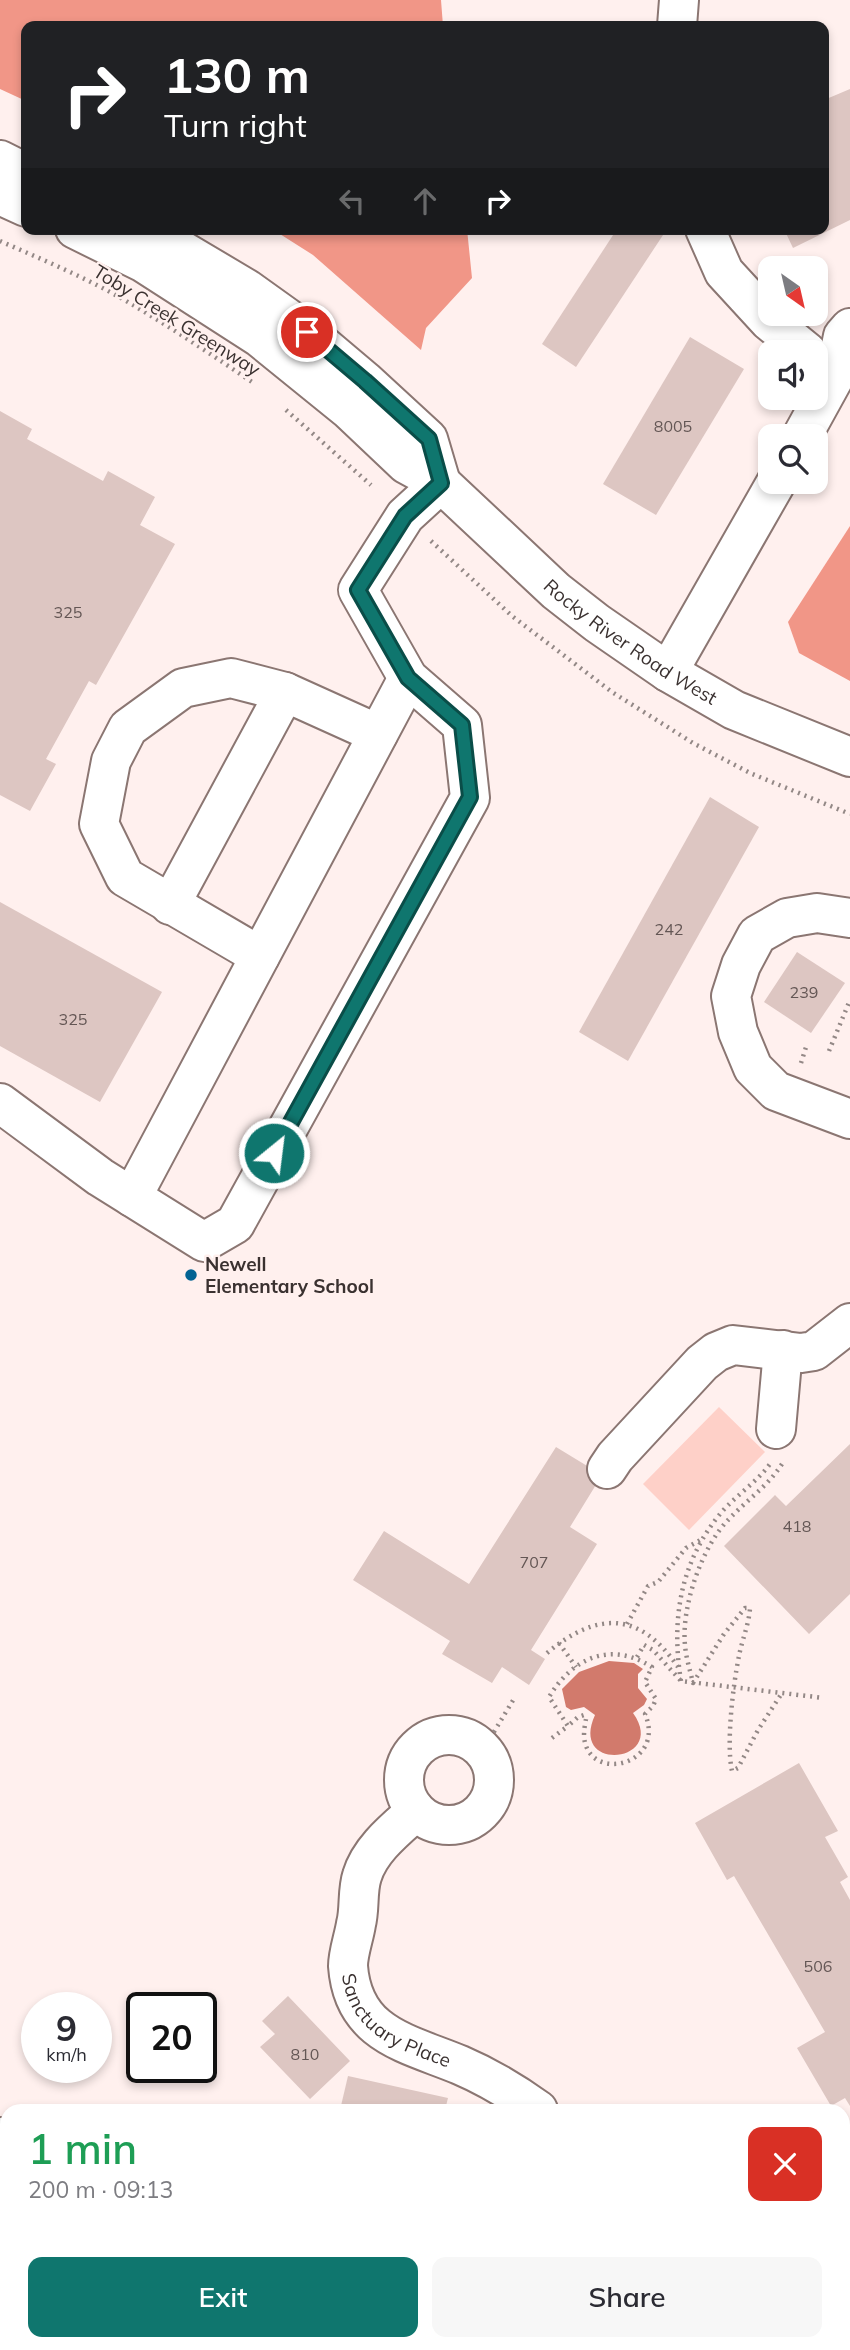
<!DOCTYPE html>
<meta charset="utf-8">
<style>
body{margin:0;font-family:Mulish,sans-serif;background:#f7f7f7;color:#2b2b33;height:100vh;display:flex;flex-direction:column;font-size:26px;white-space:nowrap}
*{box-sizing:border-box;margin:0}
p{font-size:23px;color:#7c7c81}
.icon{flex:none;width:38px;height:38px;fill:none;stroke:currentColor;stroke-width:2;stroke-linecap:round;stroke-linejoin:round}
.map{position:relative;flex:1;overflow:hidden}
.panel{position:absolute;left:0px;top:2104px;width:850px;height:247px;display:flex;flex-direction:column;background:#fff;border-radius:21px 21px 0 0;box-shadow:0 4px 10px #0003}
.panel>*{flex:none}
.hud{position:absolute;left:21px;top:21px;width:808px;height:214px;border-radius:14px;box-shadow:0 4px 10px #0003;background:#202124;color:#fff;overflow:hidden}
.needle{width:46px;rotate:146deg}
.tools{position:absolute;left:758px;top:256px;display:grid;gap:14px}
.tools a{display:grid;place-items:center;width:70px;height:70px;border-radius:14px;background:#fff;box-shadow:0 4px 10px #0003;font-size:35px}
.speed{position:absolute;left:21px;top:1992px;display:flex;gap:14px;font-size:35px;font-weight:700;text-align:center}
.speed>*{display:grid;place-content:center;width:91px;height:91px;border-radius:50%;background:#fff;box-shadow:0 4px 10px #0003;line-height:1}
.speed small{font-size:18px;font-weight:400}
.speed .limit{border:4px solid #111;border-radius:10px;background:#fff;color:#111}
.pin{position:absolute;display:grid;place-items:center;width:60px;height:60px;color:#fff;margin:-30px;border:4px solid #fff;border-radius:50%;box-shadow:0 2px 7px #0007}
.me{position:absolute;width:77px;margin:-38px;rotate:29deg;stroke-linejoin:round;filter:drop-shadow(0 0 5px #0008)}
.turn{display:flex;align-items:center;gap:24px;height:147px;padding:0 28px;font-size:32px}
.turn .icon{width:91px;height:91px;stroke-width:2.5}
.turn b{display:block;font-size:49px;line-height:60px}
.lanes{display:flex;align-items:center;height:66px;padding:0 28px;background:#0003;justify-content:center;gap:35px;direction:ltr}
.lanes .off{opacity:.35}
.round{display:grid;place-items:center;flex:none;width:74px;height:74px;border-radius:14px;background:#f7f7f7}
.overview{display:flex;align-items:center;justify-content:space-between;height:119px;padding:0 28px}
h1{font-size:42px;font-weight:600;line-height:52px;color:#1e9e55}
.cta{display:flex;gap:14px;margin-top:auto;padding:14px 28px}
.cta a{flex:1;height:80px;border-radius:14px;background:#0f766e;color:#fff;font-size:28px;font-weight:600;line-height:80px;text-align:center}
.cta a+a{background:#f7f7f7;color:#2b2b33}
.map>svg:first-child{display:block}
.green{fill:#fed0c8}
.forest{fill:#f19687}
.water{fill:#d27a6c}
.building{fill:#ddc6c2}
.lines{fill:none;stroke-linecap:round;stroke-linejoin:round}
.minor-casing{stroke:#8b7672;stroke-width:42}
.path{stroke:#938886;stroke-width:4.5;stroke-dasharray:2 5;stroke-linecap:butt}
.minor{stroke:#fff;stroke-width:38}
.route-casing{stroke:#0a4d48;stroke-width:18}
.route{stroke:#0f766e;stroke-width:12}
.poi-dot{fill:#026393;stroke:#fff0ee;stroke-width:2.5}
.labels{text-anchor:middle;stroke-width:5;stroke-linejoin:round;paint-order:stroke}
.number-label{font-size:16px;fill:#635654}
.street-label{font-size:19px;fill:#3a3130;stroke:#fff0ee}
.poi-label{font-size:19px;font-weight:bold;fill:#3a3130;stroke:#fff0ee;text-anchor:start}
</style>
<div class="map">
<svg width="850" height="2350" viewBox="0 0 850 2350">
<rect width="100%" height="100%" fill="#fff0ee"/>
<polygon class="green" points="719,1407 765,1452 689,1530 643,1484"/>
<g class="forest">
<polygon points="0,0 441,0 443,26 26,26 26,101 0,89"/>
<polygon points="272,229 467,229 472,278 426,328 421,350 313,255"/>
<polygon points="850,526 850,681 799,653 788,622"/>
</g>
<path class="water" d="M609,1661L634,1663L643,1669L638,1674V1688L647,1699L644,1705L633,1713C669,1763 568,1774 595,1715L584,1707L571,1710L566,1707L562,1689L579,1672Z"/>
<g class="building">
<polygon points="850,89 850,220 793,248 784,229 824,229 824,100"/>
<polygon points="617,229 667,229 576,367 542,344"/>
<polygon points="690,337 744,369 656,515 603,484"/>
<polygon points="0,411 32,429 27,439 103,481 108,471 155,497 140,525 175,544 96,685 89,681 46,759 56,764 30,811 0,795"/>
<polygon points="710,797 759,827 628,1061 579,1032"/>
<polygon points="0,902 162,992 100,1102 0,1046"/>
<polygon points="797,952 845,983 811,1033 764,1002"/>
<polygon points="850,1444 850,1594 809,1634 724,1546 775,1495 786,1506"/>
<polygon points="556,1447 602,1475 570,1527 597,1544 531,1650 545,1659 529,1685 502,1667 492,1683 442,1654 450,1641 353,1580 384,1531 469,1584"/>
<polygon points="799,1763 838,1831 825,1837 848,1877 840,1882 850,1900 850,2106 845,2098 831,2106 797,2048 825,2032 734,1876 727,1880 695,1823"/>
<polygon points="288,1996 350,2061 310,2099 260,2047 275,2034 262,2021"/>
<polygon points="348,2076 448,2098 445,2110 340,2110"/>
<polygon points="844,2196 850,2197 850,2253 844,2252"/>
<polygon points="473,2343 522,2343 523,2350 473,2350"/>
<polygon points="593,2343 606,2343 629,2350 592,2350"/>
<polygon points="725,2343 797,2343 802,2350 730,2350"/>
</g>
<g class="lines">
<g class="minor-casing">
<g id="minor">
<polyline points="677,26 679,0"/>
<polyline points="0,160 26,173"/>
<polyline points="0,195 26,207"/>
<path id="s1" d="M75,229L144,263L259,337L349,410L406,464L441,483L556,591L597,623L668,672L734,710L850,757"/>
<polyline points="146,229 247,289 307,332 365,381 428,439 441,483"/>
<polyline points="705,229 724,272 769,321 807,352"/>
<polyline points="802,436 835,376 843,336 850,328"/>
<polyline points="668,672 777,481"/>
<polyline points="170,905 285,692 378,734"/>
<polyline points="850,918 817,913 787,918 757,935 741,965 731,996 738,1032 753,1068 776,1091 850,1119"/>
<polyline points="260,956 125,877 99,824 111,761 128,728 183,688 231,678 285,692"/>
<polyline points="0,1103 100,1177 204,1242 235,1224 470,798 462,725 408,678 358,590 405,516 441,483"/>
<polyline points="132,1197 408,678"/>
<polyline points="776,1429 783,1350"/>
<polyline points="607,1469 615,1457 702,1363 716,1352 733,1345 801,1353 814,1351 850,1323"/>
<circle cx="449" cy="1780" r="45"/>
<path id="s2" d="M416,1811C396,1829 370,1849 362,1876C357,1891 360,1909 356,1924C354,1937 348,1953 348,1966C353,2035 407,2043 460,2065C488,2077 513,2092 538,2110"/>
<polyline points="0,2137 7,2138"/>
<polyline points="844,2310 850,2313"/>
<polyline points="107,2350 108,2343"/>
</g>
</g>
<g class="path">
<path d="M0,241C41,259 82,276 121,298C166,324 209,353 252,382"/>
<polyline points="286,410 371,485"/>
<polyline points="431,541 512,616 612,692 693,743 750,773 850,814"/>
<polyline points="829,1051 850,1000"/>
<polyline points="801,1063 807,1044"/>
<path d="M782,1464C768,1486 747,1500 729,1519C702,1546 681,1607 685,1645C686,1658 690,1670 693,1683L724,1634L745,1608H750C749,1624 742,1640 739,1656C733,1685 726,1744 732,1771L738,1768L758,1730L782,1693"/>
<polyline points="627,1624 648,1586 658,1582 686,1548 704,1538"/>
<polyline points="559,1643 576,1667"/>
<path d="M547,1653C597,1611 640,1611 678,1667"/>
<polyline points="637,1657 644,1645 653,1650 681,1681 824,1698"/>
<path d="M681,1681C671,1620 680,1563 720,1514C735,1496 756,1483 770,1464"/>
<path d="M552,1738L568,1726L549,1697C573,1657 611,1641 652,1667L645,1682L656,1699L653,1706L645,1714C667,1766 587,1784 584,1736C584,1730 585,1724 586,1719L584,1715L578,1717L568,1726"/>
<polyline points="483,1750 515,1697"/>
</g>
<use href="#minor" class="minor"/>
</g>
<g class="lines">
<g class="route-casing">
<polyline id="route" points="274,1153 470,797 462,725 408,678 358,590 405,516 441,483 429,439 365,381 307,332"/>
</g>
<use href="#route" class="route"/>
</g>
<circle class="poi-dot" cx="191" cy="1275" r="7"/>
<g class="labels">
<g class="number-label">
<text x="673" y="432">8005</text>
<text x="68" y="618">325</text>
<text x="669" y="935">242</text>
<text x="804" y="998">239</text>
<text x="73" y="1025">325</text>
<text x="797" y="1532">418</text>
<text x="534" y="1568">707</text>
<text x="818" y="1972">506</text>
<text x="305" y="2060">810</text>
</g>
<g class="street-label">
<text transform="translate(177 320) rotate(32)" y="7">Toby Creek Greenway</text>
<text dy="7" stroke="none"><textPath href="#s1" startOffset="696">Rocky River Road West</textPath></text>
<text dy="7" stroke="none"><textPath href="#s2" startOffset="256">Sanctuary Place</textPath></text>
</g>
<g class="poi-label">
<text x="205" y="1271">Newell<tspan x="205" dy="22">Elementary School</tspan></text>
</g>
</g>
</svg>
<div class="tools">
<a><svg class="needle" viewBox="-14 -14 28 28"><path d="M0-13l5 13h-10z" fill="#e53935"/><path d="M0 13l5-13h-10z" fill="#7c7c81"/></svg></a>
<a><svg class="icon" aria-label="sound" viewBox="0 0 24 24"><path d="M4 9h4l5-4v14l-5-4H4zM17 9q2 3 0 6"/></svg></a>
<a><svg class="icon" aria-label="search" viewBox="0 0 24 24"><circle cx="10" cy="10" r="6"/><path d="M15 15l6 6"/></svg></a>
</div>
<div class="speed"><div>9<small>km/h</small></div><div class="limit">20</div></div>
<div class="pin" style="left:307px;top:332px;background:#d93025"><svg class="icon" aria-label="arrive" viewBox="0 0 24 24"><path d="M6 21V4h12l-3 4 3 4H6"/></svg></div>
<svg class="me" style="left:274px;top:1153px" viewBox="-20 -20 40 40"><circle r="17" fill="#0f766e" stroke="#fff" stroke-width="3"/><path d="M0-11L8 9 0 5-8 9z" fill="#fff"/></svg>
<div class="hud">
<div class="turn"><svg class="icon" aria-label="right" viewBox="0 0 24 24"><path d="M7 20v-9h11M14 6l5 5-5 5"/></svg><div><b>130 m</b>Turn right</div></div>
<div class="lanes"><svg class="icon off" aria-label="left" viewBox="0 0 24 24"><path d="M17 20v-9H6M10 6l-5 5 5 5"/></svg><svg class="icon off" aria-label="ahead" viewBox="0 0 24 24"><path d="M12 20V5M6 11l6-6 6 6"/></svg><svg class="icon" aria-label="right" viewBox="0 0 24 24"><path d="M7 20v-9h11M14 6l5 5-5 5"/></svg></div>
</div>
<section class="panel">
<div class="overview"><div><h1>1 min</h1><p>200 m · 09:13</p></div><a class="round" style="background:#d93025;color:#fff"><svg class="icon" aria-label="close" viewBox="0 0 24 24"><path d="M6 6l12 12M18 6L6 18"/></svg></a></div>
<div class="cta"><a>Exit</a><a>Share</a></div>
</section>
</div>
